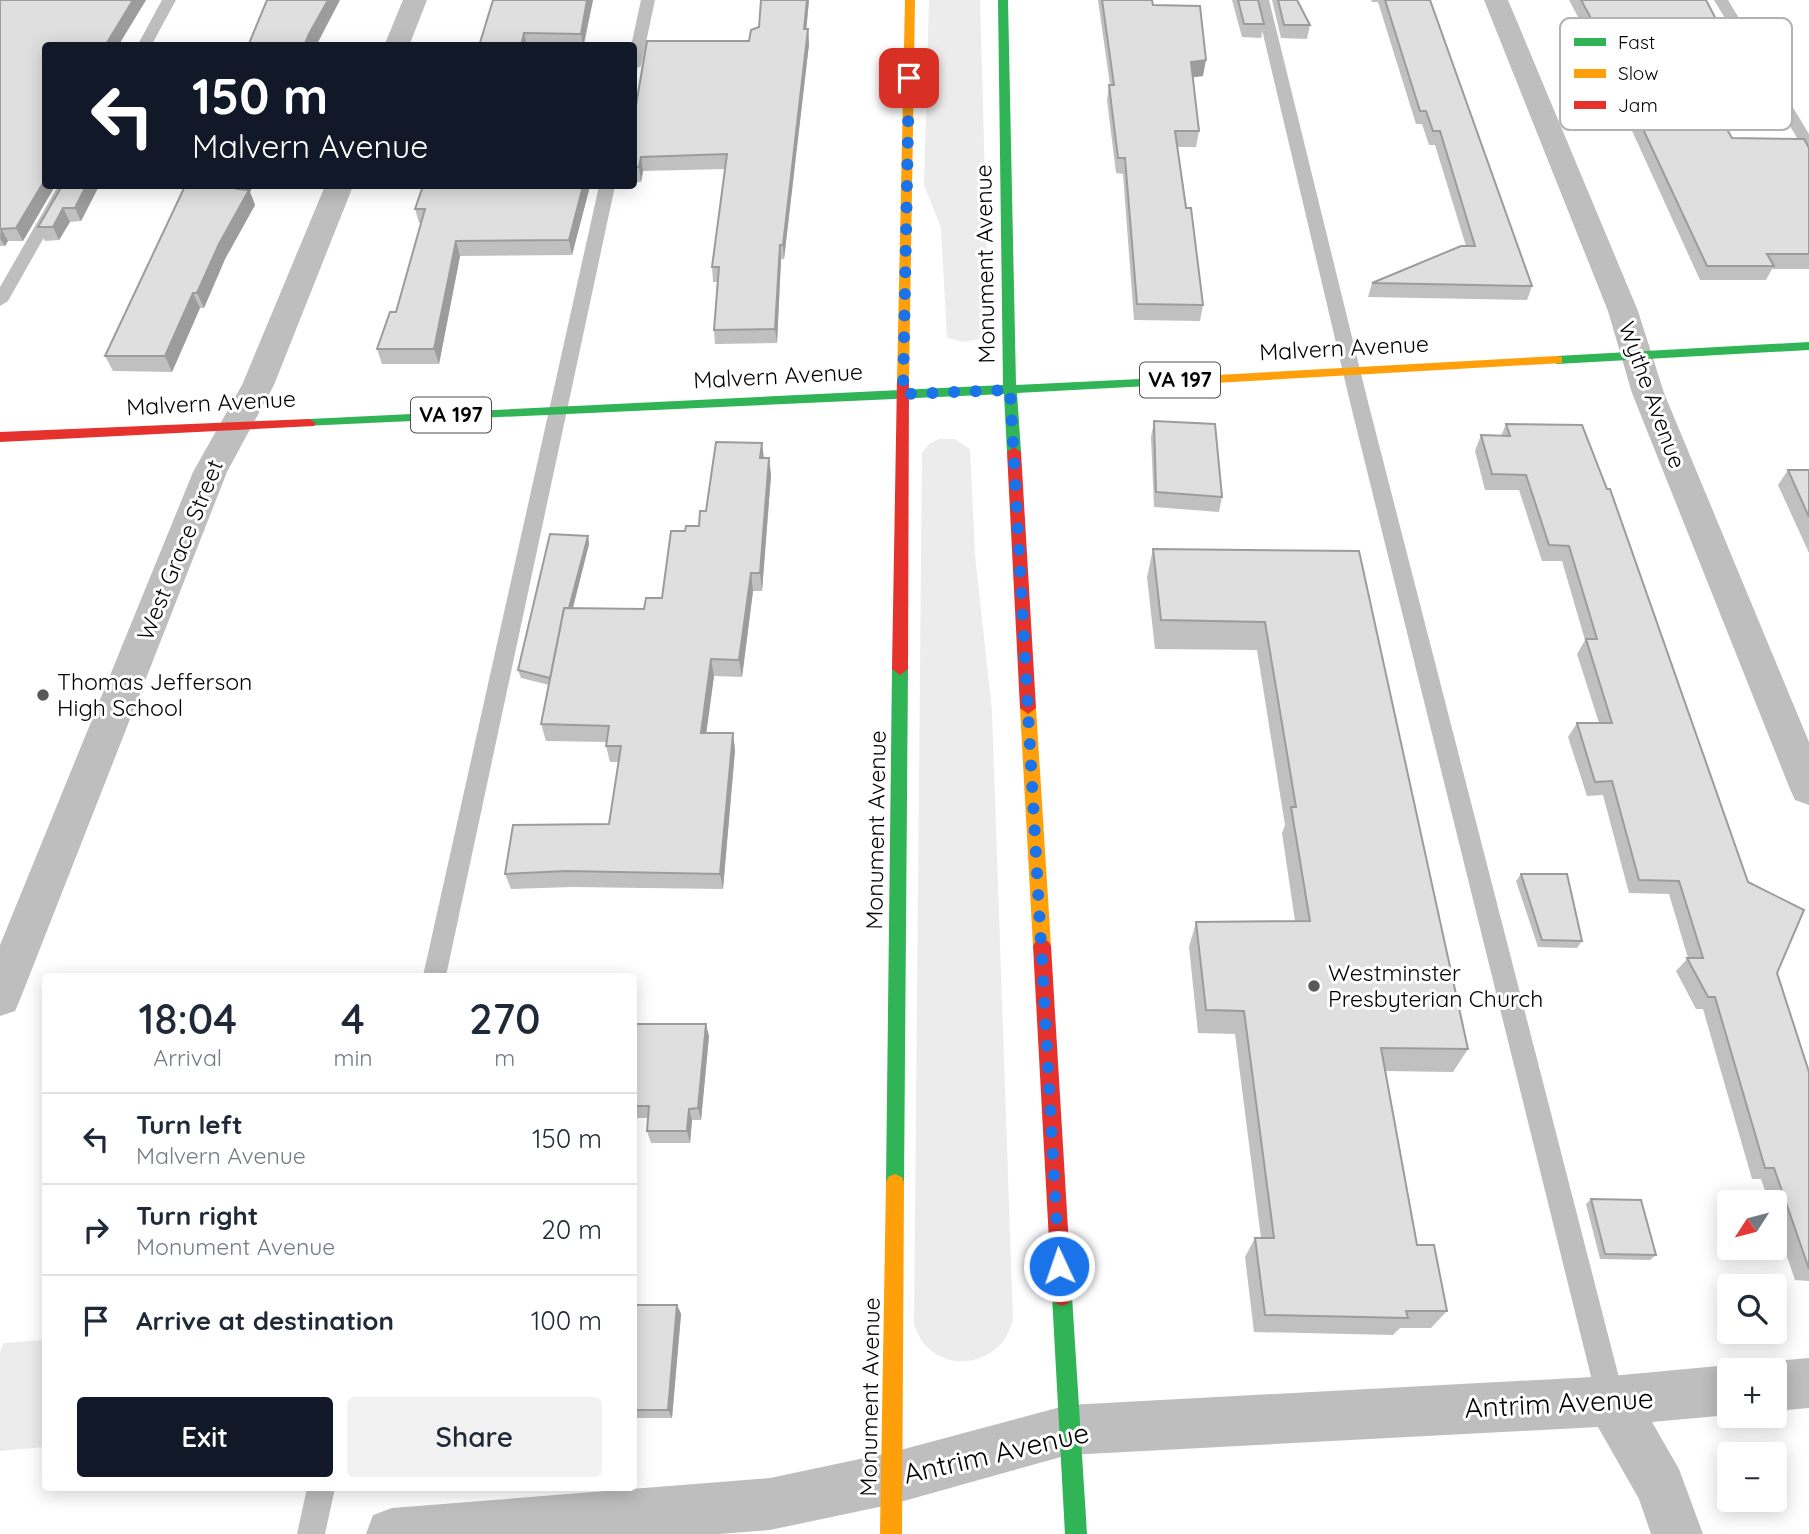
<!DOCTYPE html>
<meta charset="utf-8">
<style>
body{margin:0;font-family:Quicksand,sans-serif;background:#f2f2f3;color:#1f2937;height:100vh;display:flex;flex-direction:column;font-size:26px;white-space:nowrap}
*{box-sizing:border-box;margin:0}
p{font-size:23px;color:#747a83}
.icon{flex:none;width:38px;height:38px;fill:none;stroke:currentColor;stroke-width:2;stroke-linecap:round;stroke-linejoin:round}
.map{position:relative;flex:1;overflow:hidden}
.side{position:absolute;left:42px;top:973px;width:595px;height:518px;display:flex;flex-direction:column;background:#fff;border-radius:7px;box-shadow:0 4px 18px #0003}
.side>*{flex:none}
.top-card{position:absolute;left:42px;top:42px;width:595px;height:147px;border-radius:7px;box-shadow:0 4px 18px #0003;background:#111827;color:#fff;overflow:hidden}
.needle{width:46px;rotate:234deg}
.fabs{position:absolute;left:1717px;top:1190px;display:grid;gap:14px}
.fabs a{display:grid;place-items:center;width:70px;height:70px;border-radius:7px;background:#fff;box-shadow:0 4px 18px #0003;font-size:35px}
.pin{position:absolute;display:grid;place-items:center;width:60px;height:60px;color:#fff;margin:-30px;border-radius:14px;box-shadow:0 4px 10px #0006}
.me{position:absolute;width:77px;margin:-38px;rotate:357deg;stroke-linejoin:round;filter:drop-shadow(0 0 5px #0008)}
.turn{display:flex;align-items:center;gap:24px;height:147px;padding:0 35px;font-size:32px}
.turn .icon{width:91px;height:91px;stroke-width:2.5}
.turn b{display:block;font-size:49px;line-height:60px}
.eta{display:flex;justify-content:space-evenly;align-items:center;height:119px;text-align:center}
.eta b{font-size:42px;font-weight:600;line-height:49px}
.primary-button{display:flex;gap:14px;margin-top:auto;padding:14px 35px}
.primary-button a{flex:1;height:80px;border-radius:7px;background:#111827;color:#fff;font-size:28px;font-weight:600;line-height:80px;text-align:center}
.primary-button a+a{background:#f2f2f3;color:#1f2937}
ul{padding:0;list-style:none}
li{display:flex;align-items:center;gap:21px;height:91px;padding:0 35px;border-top:2px solid #e0e1e3}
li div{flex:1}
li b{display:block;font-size:26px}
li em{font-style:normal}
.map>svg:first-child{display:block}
.green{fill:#ececec}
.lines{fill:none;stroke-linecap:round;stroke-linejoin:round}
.lane{fill:#bebebe;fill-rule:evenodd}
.street{fill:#bebebe;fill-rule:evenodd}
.fast{fill:#30b455;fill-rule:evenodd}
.slow{fill:#ff9f0a;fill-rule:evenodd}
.jam{fill:#e5322d;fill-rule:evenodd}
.wall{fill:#c0c0c0}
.shaded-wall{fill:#9c9c9c}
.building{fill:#dfdfdf;stroke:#9c9c9c;stroke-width:2}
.route{stroke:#1a73e8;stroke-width:12;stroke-dasharray:0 21.6}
.poi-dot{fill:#595959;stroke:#fff;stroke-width:2.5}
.labels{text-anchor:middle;stroke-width:6;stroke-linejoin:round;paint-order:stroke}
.shield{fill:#fff;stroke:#4c4c4c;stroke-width:2}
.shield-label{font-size:21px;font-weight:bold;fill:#000}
.street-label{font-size:23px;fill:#000;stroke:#fff}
.poi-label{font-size:23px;fill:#000;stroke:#fff;text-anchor:start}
.near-street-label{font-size:28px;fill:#000;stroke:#fff}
.key{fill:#fff;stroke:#b2b2b2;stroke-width:2}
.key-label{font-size:19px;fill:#000}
</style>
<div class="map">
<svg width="1809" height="1534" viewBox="0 0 1809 1534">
<rect width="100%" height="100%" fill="#fff"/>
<g class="green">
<polygon points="929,0 980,0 989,327 980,339 964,342 947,338 941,228 924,185"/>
<path d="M939,439H955L970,449L975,555L992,711L1013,1320C1010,1328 1007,1338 1001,1344C980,1366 945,1368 924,1344C920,1339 917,1331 914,1325L922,453L929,444Z"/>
<polygon points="45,1340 45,1447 0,1451 0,1353 3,1343"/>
</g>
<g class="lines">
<g class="lane">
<polygon points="162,0 176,0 151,46 137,46"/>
<polygon points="641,0 655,0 641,66 634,70 631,46"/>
<polygon points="1255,0 1269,0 1368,402 1625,1401 1621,1411 1611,1415 1601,1411 1597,1401 1350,402"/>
<polygon points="1714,0 1728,0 1809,134 1809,150 1802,146"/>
<polygon points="58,186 73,186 8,301 0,306 0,287"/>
<polygon points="599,186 615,186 446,976 423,976"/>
<polygon points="307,1488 335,1488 325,1534 297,1534"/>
</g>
<g class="street">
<polygon points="403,0 427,0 409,46 384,46"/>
<polygon points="1484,0 1508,0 1638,311 1664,393 1809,742 1809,805 1795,800 1790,789 1632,393 1608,311"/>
<polygon points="325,186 353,186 274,385 227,472 21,997 15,1011 0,1016 0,945 193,472 242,385"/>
<polygon points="1809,1358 1809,1408 1774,1411 1774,1370 1756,1368 1774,1361"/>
<polygon points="1729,1365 1741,1370 1729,1370 1729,1415 1652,1422 1679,1469 1703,1534 1651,1534 1639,1499 1598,1427 1068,1455 893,1504 770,1530 719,1534 366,1534 373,1515 392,1508 770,1478 893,1452 1068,1405 1611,1376"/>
</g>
<g class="fast">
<polygon points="998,0 1008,0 1016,385 1181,377 1187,381 1186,384 1017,393 1021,452 1014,457 1007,452 1004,394 304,426 302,423 309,419 1003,385"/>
<polygon points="1809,342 1809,350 1557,364 1551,360 1557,356"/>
<polygon points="900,663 908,669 904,1183 902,1189 895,1192 888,1189 886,1183 892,669"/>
<polygon points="1062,1286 1069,1289 1072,1296 1087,1534 1065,1534 1052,1296 1055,1289"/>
</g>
<g class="slow">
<polygon points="905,0 915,0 909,380 903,384 897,380"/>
<polygon points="1557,356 1562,357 1562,363 1181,385 1175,381 1181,377"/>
<polygon points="1028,702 1036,708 1051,946 1048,951 1042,953 1036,951 1033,946 1020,708"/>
<polygon points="895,1174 902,1177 904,1183 902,1534 880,1534 886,1183 888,1177"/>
</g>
<g class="jam">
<polygon points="903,376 909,380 908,669 900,675 892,669 897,380"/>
<polygon points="309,419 316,423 314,426 0,442 0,432"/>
<polygon points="1014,447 1021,452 1036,708 1028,714 1020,708 1007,452"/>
<polygon points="1042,939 1048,941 1051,946 1072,1296 1069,1303 1062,1306 1055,1303 1052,1296 1033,946 1036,941"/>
</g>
</g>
<g class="wall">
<polygon points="0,0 146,0 118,46 46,46 46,186 55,186 23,241 8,241 5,246 0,246"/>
<polygon points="493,0 593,0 584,46 479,46"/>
<polygon points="761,0 809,0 806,29 808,29 809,44 784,259 781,259 777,343 715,344 714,330 717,282 713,282 712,267 725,169 643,171 641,182 634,182 634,105 636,105 749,41 759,27"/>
<polygon points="1098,0 1152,0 1153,5 1203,76 1193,77 1199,131 1196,147 1177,147 1203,305 1200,321 1134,320 1123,174 1116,173 1107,100 1109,85 1110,85"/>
<polygon points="1232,0 1258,0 1264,24 1261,38 1242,37"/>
<polygon points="1272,0 1297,0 1310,25 1307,39 1281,38"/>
<polygon points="1371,0 1430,0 1532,286 1527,300 1368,297 1372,283 1466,246 1435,145 1429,145 1422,124 1416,124 1378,2 1372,2"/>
<polygon points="1569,0 1706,0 1739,63 1732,77 1697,77 1732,138 1809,148 1809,269 1772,269 1766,280 1700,280 1623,111 1625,105"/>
<polygon points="62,186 99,186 81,221 70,222 59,240 45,241 38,227"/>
<polygon points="590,186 572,255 460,256 439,364 382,364 377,349 396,312 421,223 419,223 415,209"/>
<polygon points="250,192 255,205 225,259 204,308 200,308 172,372 113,371 105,356"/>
<polygon points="1154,421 1222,497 1219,512 1154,507 1151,437"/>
<polygon points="1506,424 1582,425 1777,973 1809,1072 1809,1281 1795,1280 1774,1219 1774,1202 1769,1202 1761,1179 1752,1179 1703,1009 1696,1009 1676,971 1688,958 1669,894 1629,893 1603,795 1587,796 1568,737 1577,723 1599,723 1577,654 1585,640 1562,561 1542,561 1519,490 1485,490 1475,451 1481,435 1501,436"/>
<polygon points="762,443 764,458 769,458 771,475 762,591 753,591 742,677 714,676 706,733 733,733 735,750 723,889 571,887 511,889 505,874 609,824 619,762 610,762 606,746 607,742 546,741 541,724 549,685 521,678 518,670 588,536 589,544 573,608 644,609 662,598 685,531 699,526 706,511"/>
<polygon points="1788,470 1809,470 1809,553 1778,485"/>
<polygon points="1153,549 1359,551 1468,1049 1453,1072 1385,1071 1417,1245 1447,1311 1431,1328 1400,1328 1393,1335 1254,1332 1245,1257 1255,1238 1261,1238 1235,1034 1198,1033 1189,947 1196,922 1295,921 1282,833 1285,825 1257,650 1155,649 1147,577"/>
<polygon points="1521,874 1582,941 1577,948 1538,947 1516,881"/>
<polygon points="634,1024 709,1036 701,1120 692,1120 690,1143 651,1143 647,1131 648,1118 634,1118"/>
<polygon points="1591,1199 1656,1255 1650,1260 1600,1259 1586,1204"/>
<polygon points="634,1305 677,1305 681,1314 672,1418 634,1418"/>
</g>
<g class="shaded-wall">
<polygon points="133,0 146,0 118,46 105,46"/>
<polygon points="328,0 340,0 316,46 304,46 309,34"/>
<polygon points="587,0 593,0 583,46 581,34"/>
<polygon points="807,0 809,0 805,44 804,29"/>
<polygon points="808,29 809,44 784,259 783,245"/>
<polygon points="524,33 527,46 521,46"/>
<polygon points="1206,60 1203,76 1188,78 1191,62"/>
<polygon points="641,157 643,171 641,182 639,167"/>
<polygon points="46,178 46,186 55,186 23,241 16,228"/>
<polygon points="86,186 99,186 81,221 75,208"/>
<polygon points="239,186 253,186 250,192 255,205 225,259 204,308 197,293"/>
<polygon points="583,186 590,186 572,255 569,240"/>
<polygon points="63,208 70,222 59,240 53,227"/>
<polygon points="1,228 8,241 5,246 0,238"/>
<polygon points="456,241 460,256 439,364 434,349"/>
<polygon points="780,245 781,259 777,343 775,329"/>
<polygon points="193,293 200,308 172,372 165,356"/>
<polygon points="762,443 764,461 760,458"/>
<polygon points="769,458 771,475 762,591 760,573"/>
<polygon points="588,536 589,544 553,686 551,678"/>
<polygon points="751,573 753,591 742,677 739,660"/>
<polygon points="711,659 714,676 704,750 701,733"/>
<polygon points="733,733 735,750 723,889 720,874"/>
<polygon points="706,1024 709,1036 701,1120 698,1108"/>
<polygon points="689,1109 692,1120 690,1143 687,1131"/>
<polygon points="677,1305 681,1314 672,1418 668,1410"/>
</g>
<g class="building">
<polygon points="0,0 133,0 105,46 46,46 46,178 16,228 0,229"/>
<polygon points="267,0 328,0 309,34 304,46 248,46"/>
<polygon points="493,0 587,0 581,34 524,33 521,46 479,46"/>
<polygon points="761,0 807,0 804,29 808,29 783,245 780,245 775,329 714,330 719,267 712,267 727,154 641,157 639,167 634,167 634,105 636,105 647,41 749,41 751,30 759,27"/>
<polygon points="1102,0 1152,0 1153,5 1200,6 1206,60 1191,62 1199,131 1175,131 1186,208 1191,208 1203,305 1137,304 1125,158 1118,158 1109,85 1114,85"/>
<polygon points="1238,0 1258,0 1264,24 1244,24"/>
<polygon points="1278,0 1297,0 1310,25 1284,25"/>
<polygon points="1385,0 1430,0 1532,286 1372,283 1461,246 1475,246 1440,131 1433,131 1426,111 1420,111"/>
<polygon points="1581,0 1706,0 1739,63 1689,63 1732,138 1804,139 1809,148 1809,254 1767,254 1774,266 1707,266 1628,97 1634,97"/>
<polygon points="62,186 86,186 75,208 63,208 53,227 38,227"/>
<polygon points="185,186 239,186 237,189 249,190 219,244 197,293 193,293 165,356 105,356"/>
<polygon points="423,186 583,186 569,240 456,241 434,349 377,349 390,312 396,312 425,209 415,209"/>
<polygon points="1154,421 1215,424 1222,497 1156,492"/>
<polygon points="1506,424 1582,425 1607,489 1610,489 1748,882 1804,910 1777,973 1809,1072 1809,1269 1774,1168 1765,1168 1715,997 1708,997 1687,958 1703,958 1679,881 1639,880 1612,781 1595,782 1577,723 1612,723 1586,639 1597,639 1569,546 1549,545 1526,475 1492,474 1481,435 1510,436"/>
<polygon points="716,442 762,443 760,458 769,458 760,573 751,573 739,660 711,659 701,733 733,733 720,874 566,871 505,874 513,825 609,824 621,746 606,746 609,726 541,724 564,608 644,609 646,598 662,598 671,531 685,531 686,526 699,526 700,511 706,511"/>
<polygon points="1788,470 1809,470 1809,517"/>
<polygon points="550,534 588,536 569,608 564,608 550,678 518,670"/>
<polygon points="1153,549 1359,551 1468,1049 1381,1048 1417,1245 1434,1245 1447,1311 1406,1311 1408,1318 1265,1315 1255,1238 1274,1238 1244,1011 1206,1010 1196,922 1310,921 1291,807 1296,807 1265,622 1161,620"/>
<polygon points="1521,874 1567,874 1582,941 1542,940"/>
<polygon points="634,1024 706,1024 698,1108 689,1109 687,1131 647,1131 649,1106 634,1106"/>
<polygon points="1591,1199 1641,1200 1656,1255 1605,1254"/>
<polygon points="634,1305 677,1305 668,1410 634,1410"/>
</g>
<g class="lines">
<polyline class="route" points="909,78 903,394 1010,390 1059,1266"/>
</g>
<g class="poi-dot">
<circle cx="43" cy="695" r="7"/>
<circle cx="1314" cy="986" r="7"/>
</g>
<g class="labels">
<g class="shield">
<rect x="1140" y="362.5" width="80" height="35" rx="5"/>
<rect x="411" y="397.5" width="80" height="35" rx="5"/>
</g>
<g class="shield-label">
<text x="1180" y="387">VA 197</text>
<text x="451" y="422">VA 197</text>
</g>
<g class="street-label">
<text transform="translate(985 264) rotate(-91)" y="8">Monument Avenue</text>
<text transform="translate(1344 348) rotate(-3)" y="8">Malvern Avenue</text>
<text transform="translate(778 376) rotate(-3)" y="8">Malvern Avenue</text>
<text transform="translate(1652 395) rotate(70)" y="8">Wythe Avenue</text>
<text transform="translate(211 403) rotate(-3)" y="8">Malvern Avenue</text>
<text transform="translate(180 550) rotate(-68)" y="8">West Grace Street</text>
<text transform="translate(876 830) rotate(-89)" y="8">Monument Avenue</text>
<text transform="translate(870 1397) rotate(-89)" y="8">Monument Avenue</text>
</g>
<g class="poi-label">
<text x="57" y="690">Thomas Jefferson<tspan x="57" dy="26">High School</tspan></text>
<text x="1328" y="981">Westminster<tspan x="1328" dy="26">Presbyterian Church</tspan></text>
</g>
<g class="near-street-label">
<text transform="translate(1559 1403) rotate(-3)" y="10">Antrim Avenue</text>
<text transform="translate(996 1453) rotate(-13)" y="10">Antrim Avenue</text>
</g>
</g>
<rect x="1560" y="18" width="232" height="112" rx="10" class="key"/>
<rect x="1574" y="38" width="32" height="8" fill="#30b455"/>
<rect x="1574" y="69" width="32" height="9" fill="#ff9f0a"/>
<rect x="1574" y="101" width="32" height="8" fill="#e5322d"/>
<g class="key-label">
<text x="1618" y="49">Fast</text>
<text x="1618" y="80">Slow</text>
<text x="1618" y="112">Jam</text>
</g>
</svg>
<div class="fabs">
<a><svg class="needle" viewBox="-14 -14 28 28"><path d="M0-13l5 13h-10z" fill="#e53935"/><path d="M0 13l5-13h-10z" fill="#747a83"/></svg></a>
<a><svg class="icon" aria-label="search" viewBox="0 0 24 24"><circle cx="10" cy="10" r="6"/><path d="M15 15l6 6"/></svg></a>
<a>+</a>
<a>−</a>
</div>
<div class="pin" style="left:909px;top:78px;background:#d93025"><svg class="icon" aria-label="arrive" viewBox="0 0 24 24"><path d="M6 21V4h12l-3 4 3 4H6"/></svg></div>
<svg class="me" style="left:1059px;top:1266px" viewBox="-20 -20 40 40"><circle r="17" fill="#1a73e8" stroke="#fff" stroke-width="3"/><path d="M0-11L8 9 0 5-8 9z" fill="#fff"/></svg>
<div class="top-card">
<div class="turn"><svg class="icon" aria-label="left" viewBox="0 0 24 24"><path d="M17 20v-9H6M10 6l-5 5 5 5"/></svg><div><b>150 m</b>Malvern Avenue</div></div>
</div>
<section class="side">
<div class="eta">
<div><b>18:04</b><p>Arrival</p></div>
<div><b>4</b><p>min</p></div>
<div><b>270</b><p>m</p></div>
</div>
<ul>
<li><svg class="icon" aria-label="left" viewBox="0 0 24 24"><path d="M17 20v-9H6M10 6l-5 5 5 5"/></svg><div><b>Turn left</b><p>Malvern Avenue</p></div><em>150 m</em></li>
<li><svg class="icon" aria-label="right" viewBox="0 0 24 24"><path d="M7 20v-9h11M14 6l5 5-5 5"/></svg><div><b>Turn right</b><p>Monument Avenue</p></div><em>20 m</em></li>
<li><svg class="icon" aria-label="arrive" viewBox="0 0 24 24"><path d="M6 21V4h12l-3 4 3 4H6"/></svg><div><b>Arrive at destination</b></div><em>100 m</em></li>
</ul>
<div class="primary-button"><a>Exit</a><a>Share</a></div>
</section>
</div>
